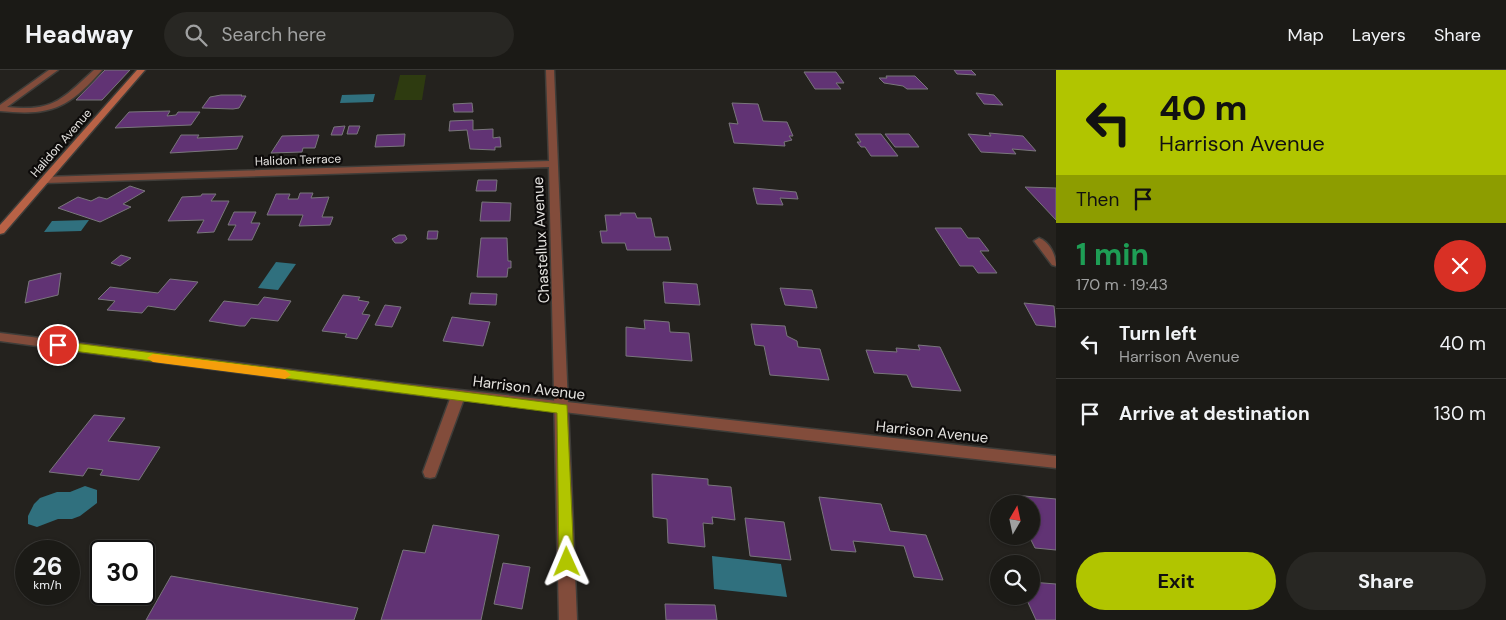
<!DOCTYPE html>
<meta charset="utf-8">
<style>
body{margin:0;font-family:"DM Sans",sans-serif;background:#282723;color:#f1f3f6;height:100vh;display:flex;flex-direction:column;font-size:19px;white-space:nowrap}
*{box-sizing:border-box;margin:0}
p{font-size:16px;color:#a0a1a1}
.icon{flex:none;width:28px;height:28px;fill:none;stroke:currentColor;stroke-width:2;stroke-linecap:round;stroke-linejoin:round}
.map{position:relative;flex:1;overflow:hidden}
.sheet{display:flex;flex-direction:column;background:#1b1a16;width:450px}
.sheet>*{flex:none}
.banner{background:#b1c500;color:#111;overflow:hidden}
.needle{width:32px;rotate:9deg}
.fabs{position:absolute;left:990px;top:425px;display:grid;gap:10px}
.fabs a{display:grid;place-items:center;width:50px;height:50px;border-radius:50%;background:#1b1a16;box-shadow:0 1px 4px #0004,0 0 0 1px #393835;font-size:25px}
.speed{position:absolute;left:15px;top:470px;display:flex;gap:10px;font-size:25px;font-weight:700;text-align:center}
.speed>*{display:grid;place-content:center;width:65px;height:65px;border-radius:50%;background:#1b1a16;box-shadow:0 1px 4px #0004,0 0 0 1px #393835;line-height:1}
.speed small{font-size:12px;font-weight:400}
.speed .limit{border:2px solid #111;border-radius:8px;background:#fff;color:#111}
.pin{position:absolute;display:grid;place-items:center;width:42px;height:42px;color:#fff;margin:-21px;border:2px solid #fff;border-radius:50%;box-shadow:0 1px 5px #0007}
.me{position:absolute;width:55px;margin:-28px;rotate:359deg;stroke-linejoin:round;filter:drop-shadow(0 0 4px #0008)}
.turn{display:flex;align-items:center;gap:18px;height:105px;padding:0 20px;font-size:22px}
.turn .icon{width:65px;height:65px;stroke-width:2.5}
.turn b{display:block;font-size:35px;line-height:42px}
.then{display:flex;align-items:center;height:48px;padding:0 20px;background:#0003;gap:10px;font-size:19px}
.round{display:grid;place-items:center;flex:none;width:52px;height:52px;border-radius:26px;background:#282723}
.summary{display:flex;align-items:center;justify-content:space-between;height:85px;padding:0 20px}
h1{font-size:30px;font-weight:700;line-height:38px;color:#1e9e55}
.primary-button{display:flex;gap:10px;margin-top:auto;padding:10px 20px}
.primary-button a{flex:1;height:58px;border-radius:30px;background:#b1c500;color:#111;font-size:20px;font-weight:700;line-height:58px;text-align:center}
.primary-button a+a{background:#282723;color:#f1f3f6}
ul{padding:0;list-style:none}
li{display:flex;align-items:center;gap:15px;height:70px;padding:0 20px;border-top:1px solid #393835}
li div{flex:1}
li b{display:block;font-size:19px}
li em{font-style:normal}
header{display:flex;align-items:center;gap:30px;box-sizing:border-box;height:70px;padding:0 25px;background:#1b1a16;border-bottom:1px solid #393835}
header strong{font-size:24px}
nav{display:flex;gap:28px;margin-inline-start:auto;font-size:18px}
.search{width:350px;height:45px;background:#282723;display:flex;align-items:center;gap:12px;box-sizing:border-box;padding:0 18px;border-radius:28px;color:#a0a1a1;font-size:19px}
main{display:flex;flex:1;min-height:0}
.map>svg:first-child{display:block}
.green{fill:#2e3b10}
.water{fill:#30707e}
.building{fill:#613374;stroke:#79767b}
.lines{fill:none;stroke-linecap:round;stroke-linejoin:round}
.service-casing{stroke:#3f3d39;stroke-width:3}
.minor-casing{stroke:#3f3d39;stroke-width:3}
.tertiary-casing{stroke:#3f3d39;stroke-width:3}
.secondary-casing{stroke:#3f3d39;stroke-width:3}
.service{fill:#824c3b;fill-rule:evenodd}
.minor{fill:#824c3b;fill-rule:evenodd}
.tertiary{fill:#824c3b;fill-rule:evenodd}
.secondary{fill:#b86246;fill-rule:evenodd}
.route{fill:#b1c500;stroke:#738000}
.slow{fill:#f59e0b}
.labels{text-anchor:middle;stroke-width:4.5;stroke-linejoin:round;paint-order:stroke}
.far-street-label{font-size:12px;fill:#e4e2df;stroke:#0d0b0a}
.street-label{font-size:15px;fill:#e4e2df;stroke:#0d0b0a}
</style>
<header>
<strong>Headway</strong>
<div class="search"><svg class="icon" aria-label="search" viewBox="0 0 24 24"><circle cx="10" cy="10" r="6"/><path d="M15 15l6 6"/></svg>Search here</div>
<nav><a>Map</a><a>Layers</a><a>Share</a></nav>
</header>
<main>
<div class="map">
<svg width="1056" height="550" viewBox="0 0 1056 550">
<rect width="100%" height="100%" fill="#24221e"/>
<polygon class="green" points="400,5 426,5 422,30 394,30"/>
<g class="water">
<polygon points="375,24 373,32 340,33 342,25"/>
<polygon points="89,150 81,161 44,162 52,151"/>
<polygon points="276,192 296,194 278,220 258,218"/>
<polygon points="85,416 97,420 97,433 80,446 72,449 58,449 37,457 28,454 28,446 34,434 40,428 57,422 70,422"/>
<polygon points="712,486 781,494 787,527 714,519"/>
</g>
<g class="building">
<polygon points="105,0 130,0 102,30 76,30"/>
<polygon points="954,0 971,0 976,5 957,4"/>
<polygon points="804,2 836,2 844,13 836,13 841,19 815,19"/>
<polygon points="886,6 915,6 928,19 907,19 903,16 884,13 879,8 887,8"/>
<polygon points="976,23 994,25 1003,35 984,34"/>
<polygon points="221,25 242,25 241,26 246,26 239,38 233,39 202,38 210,27"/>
<polygon points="472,33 473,42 454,42 453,34"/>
<polygon points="732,33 758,34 763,51 787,52 793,66 789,66 792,70 784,72 785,76 734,73 729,53 738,54"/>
<polygon points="170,41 167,46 176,45 178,42 200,42 191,55 115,58 129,42"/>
<polygon points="473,50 473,60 493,59 493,68 500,67 501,77 495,77 495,80 470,79 467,60 449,61 450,51"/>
<polygon points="345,56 342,65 331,65 334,57"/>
<polygon points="349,56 360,56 357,64 347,64"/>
<polygon points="989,63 1023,66 1036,81 1012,79 1016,84 981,82 968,64 991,66"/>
<polygon points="405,64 404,76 375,77 377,65"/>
<polygon points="855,64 881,64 898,86 871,86 865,77 861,77 857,72 861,72"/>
<polygon points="885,64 909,64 919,77 895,77"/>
<polygon points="181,65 199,65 197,68 243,66 237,79 170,83"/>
<polygon points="319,65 315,78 303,78 302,82 271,83 282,66"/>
<polygon points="478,110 497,110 496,121 476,121"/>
<polygon points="130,116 145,121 123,134 131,137 100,152 58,138 78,127 91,131 99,127 107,129"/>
<polygon points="1025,117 1056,118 1056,150"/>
<polygon points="753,118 796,122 798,129 780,128 783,135 757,134"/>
<polygon points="300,123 313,123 311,128 329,127 322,147 333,147 330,155 299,156 303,145 267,145 276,124 290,124 288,129 298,129"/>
<polygon points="202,124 216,124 211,131 229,131 214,162 197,163 204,150 168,151 182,127 201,126"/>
<polygon points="482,132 511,133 510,151 480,151"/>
<polygon points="234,142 256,142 251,153 260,153 252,170 228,170 236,155 228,155"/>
<polygon points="620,143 635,143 637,148 651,148 655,167 668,167 671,180 627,180 625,173 602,173 600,161 607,161 605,145 621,145"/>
<polygon points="935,158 961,158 968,168 979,168 989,181 980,181 997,203 978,203 973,196 960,196"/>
<polygon points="428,161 438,161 437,169 427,169"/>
<polygon points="399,165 405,165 407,169 402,173 395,173 392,169"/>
<polygon points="481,168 507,168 508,191 511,191 511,198 508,198 507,207 477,207"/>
<polygon points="121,185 131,188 120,196 111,193"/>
<polygon points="61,203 58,225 25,233 29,211"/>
<polygon points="170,209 198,212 175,240 148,236 142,243 107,240 115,231 98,229 110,217 158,223"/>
<polygon points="663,212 697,214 700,235 665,233"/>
<polygon points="780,218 812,220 817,238 785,235"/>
<polygon points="471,223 497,224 496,235 469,234"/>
<polygon points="343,225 360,227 358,230 369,232 362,244 370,245 357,269 345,267 347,264 322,261"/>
<polygon points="264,227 291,231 278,251 251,248 245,256 240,256 209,251 224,231 258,235"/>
<polygon points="1024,233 1054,236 1056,257 1036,255"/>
<polygon points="385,235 401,237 392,257 375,255"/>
<polygon points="452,247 490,252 483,276 443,271"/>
<polygon points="644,250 669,252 670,262 689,263 692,291 626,286 626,257 645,259"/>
<polygon points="751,254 785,256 787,266 797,271 798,277 820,279 829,310 770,305 764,276 755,275"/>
<polygon points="918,275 940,277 961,321 912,317 907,305 874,303 866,280 897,282 896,278 920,280"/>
<polygon points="94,345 125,348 108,371 160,377 139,410 100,405 103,400 88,398 83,406 49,402"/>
<polygon points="652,404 708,409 708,415 731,417 735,450 712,447 713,454 703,453 705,477 668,473 667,449 653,447"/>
<polygon points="1014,425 1056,429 1056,480 1035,478 1029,466 1031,466 1031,434 1018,434"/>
<polygon points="819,427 881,434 890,461 926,465 943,510 914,507 904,476 853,471 856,482 831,480"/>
<polygon points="745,448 784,452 791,490 750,486"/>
<polygon points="433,455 499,465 481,550 381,550 403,480 425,483"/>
<polygon points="503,493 530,497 522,539 494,534"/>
<polygon points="171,506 358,538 354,550 146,550"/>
<polygon points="1031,512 1056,514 1056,550 1036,550 1025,526 1031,526"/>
<polygon points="665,534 715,535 717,550 666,550"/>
</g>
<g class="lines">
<g class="service-casing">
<g id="service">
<path d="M49,0H58L7,37C54,42 62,29 94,0H102C68,39 50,46 0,41V35Z"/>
<polygon points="458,321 463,322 465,326 437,402 435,407 430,408 425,407 423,402 451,326 453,322"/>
</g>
</g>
<g class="minor-casing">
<g id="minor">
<polygon points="546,0 554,0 577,550 559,550 549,97 45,113 40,110 45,107 549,91"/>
<path d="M1039,168C1050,172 1056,186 1056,196L1052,195L1034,171Z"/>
</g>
</g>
<g class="tertiary-casing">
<path id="tertiary" d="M0,263L396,313L1056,386V398C704,359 351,319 0,271Z"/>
</g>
<g class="secondary-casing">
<polygon id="secondary" points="137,0 145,0 4,163 0,164 0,155"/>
</g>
<use href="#service" class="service"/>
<use href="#minor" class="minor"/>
<use href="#tertiary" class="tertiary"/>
<use href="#secondary" class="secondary"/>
</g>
<polygon class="route" points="58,271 567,335 574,492 572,497 567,500 562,497 559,492 557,343 58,279 52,275"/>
<polygon class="slow" points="153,284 285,300 291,305 285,309 153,292 147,288"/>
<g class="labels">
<g class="far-street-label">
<text transform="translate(61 73) rotate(-49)" y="4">Halidon Avenue</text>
<text transform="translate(298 90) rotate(-2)" y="4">Halidon Terrace</text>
</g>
<g class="street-label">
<text transform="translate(541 170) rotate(-93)" y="5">Chastellux Avenue</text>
<text transform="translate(529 318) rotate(7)" y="5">Harrison Avenue</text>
<text transform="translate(932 362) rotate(6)" y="5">Harrison Avenue</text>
</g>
</g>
</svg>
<div class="fabs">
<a><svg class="needle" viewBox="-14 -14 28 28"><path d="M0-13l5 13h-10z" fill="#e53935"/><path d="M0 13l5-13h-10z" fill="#a0a1a1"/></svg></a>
<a><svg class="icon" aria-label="search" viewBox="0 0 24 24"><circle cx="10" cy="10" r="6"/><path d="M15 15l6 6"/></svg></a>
</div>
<div class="speed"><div>26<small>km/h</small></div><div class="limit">30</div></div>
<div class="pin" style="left:58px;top:275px;background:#d93025"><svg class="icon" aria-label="arrive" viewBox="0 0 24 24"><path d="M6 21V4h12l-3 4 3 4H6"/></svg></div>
<svg class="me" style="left:567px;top:492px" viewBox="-20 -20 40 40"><path d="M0-17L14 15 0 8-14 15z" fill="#b1c500" stroke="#fff" stroke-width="4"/></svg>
</div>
<section class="sheet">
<div class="banner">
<div class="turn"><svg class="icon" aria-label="left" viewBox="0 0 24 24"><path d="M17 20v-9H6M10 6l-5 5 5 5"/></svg><div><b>40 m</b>Harrison Avenue</div></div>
<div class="then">Then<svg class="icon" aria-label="arrive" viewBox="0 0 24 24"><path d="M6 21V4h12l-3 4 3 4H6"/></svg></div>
</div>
<div class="summary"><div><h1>1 min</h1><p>170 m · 19:43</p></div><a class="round" style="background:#d93025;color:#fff"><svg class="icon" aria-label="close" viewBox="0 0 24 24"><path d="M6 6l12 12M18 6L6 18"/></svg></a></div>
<ul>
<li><svg class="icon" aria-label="left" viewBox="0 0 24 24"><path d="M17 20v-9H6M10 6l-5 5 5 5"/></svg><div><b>Turn left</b><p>Harrison Avenue</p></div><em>40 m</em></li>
<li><svg class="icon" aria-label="arrive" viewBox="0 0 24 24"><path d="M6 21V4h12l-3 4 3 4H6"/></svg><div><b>Arrive at destination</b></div><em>130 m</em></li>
</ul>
<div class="primary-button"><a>Exit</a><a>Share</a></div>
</section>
</main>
